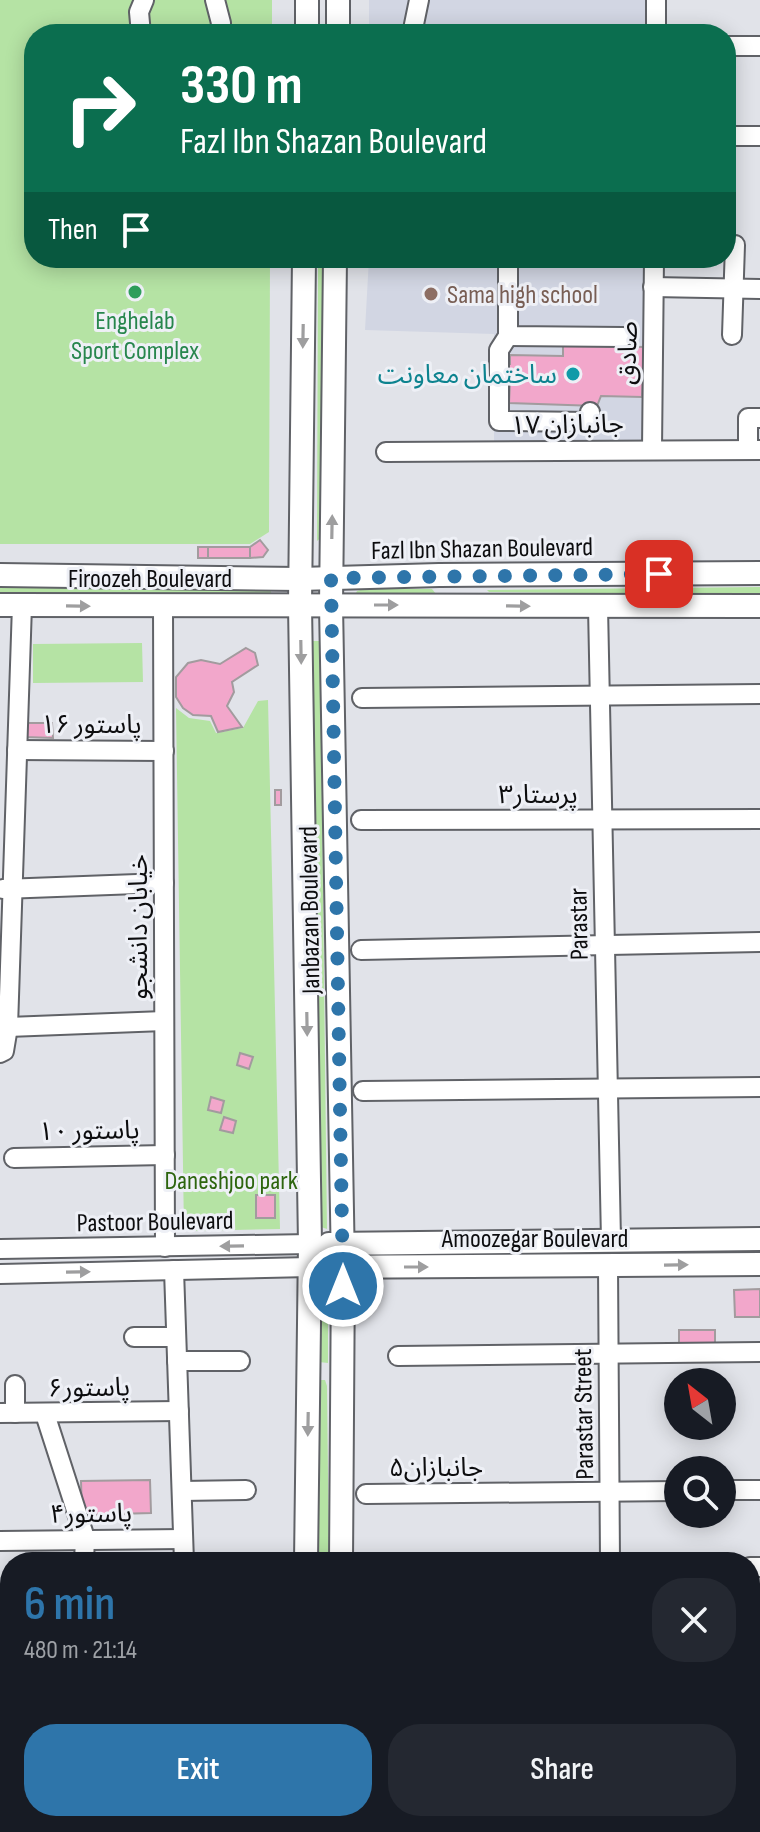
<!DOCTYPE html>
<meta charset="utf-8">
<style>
body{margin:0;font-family:"Sofia Sans Condensed","Noto Sans Arabic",sans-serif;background:#242831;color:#f1f3f6;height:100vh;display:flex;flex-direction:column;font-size:30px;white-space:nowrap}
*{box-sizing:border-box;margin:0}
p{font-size:26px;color:#9ea1a6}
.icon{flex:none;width:44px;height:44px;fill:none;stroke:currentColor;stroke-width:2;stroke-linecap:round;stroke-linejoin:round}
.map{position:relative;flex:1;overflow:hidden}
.drawer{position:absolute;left:0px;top:1552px;width:760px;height:280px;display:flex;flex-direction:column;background:#171b24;border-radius:32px 32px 0 0;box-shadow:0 4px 20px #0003}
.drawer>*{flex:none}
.banner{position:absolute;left:24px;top:24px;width:712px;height:244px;border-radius:32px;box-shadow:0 4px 20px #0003;background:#0b6e4f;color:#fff;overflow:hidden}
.needle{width:52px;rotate:329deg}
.buttons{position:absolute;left:664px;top:1368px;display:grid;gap:16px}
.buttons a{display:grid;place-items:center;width:72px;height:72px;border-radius:50%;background:#171b24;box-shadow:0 4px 20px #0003;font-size:40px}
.pin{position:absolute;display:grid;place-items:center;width:68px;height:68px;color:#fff;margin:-34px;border-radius:16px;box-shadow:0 4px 12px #0006}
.me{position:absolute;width:88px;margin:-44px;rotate:0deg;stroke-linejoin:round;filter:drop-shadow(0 0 6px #0008)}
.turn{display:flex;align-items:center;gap:28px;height:168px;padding:0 24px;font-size:36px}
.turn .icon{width:104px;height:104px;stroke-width:2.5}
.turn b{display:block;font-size:56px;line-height:68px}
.then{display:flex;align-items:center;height:76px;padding:0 24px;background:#0003;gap:16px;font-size:30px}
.round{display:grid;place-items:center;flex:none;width:84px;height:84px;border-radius:32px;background:#242831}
.headline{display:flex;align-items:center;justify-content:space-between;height:136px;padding:0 24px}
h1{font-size:48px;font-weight:600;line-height:60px;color:#2e75aa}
.cta{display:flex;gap:16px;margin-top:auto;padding:16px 24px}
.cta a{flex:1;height:92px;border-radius:32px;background:#2e75aa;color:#fff;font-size:32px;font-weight:600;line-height:92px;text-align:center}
.cta a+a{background:#242831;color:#f1f3f6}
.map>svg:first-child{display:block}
.built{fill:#d2d6e3}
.green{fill:#b5e3a4}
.building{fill:#f2a7cb;stroke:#a29b9e;stroke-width:2}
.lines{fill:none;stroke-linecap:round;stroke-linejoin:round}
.minor-casing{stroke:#606267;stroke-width:22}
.major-casing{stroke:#606267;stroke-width:26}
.minor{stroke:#fff;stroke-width:18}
.major{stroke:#fff;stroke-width:22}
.oneway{fill:#9e9e9f}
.route{stroke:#2e75aa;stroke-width:14;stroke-dasharray:0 25.2}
.leisure-dot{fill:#2e9e5b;stroke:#eef0f6;stroke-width:3}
.education-dot{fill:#8d6e63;stroke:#eef0f6;stroke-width:3}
.culture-dot{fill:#0f9aa8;stroke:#eef0f6;stroke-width:3}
.labels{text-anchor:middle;stroke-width:6;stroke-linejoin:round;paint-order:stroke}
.education-label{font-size:26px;fill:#785e54;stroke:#eef0f6;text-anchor:start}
.leisure-label{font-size:26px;fill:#27864d;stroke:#eef0f6}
.street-label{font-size:26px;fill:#0d0d0f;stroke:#eef0f6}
.culture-label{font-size:26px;fill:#0d838f;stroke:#eef0f6;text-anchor:end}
.park-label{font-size:26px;fill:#2d650e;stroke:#eef0f6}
</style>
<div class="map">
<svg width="760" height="1832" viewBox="0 0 760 1832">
<rect width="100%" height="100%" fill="#e1e3e9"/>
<g class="built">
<polygon points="369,0 647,0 646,34 369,34"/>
<polygon points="369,258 645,258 644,440 494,441 494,334 365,330"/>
</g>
<g class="green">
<polygon points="0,0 272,0 272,34 34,34 34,258 270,258 269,532 250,544 0,544"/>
<polygon points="318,258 324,258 323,536 317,541"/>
<polygon points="0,586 271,587 271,595 0,594"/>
<polygon points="760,587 760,595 489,592 487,590"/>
<polygon points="364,589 432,589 436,594 354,597 357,591"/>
<polygon points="311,641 320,641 327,1229 318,1226"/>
<polygon points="142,643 143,682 33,683 33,644"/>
<polygon points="268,700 280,1229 184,1231 176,708 189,718 210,721 216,733 243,728 258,701"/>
<polygon points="317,1295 328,1295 328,1363 319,1362"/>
<polygon points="320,1380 325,1380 327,1386 329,1562 319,1562 317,1384"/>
</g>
<g class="building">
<polygon points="563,345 644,347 642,397 601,396 597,406 509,403 510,383 503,383 504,364 510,364 510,355 563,356"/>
<polygon points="260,540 268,550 263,557 250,558 250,547"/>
<rect x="198" y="547" width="10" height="11"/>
<rect x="208" y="547" width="42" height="11"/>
<polygon points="246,648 255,653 258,665 232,682 234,692 227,706 242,727 218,732 211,716 193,715 183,708 176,697 176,677 188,663 201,660 220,664"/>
<polygon points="27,723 52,723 53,738 25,737"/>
<rect x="275" y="790" width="6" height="15"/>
<polygon points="240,1053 253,1057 249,1069 237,1065"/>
<polygon points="211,1097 224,1101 221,1113 208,1110"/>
<polygon points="224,1117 236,1121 233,1133 220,1130"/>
<rect x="256" y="1195" width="19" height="23"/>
<polygon points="760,1289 760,1317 735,1317 734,1290"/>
<polygon points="679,1330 715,1330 715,1349 679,1348"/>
<polygon points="150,1480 151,1513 82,1515 81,1481"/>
<polygon points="151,1826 214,1826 214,1832 148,1832"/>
</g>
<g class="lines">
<g class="minor-casing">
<g id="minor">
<polyline points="215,0 221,23 219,34"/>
<polyline points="141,34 139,12 144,0"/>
<polyline points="412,34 419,0"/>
<polyline points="656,34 656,0"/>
<polyline points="726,46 760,46"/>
<polyline points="726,136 760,136"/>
<polyline points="508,258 508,336 623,337"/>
<polyline points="653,287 760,289"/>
<polyline points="732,335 735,245"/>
<polyline points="508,336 499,350 499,421 590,422 590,412"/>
<polyline points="652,449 654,258"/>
<polyline points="748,450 748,418 760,418"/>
<polyline points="386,452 760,450"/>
<polyline points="163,607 165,1247"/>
<polyline points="598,607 611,1240"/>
<polyline points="362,698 760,694"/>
<polyline points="17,750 164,751"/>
<polyline points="361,820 760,819"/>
<polyline points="3,889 164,883"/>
<polyline points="361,950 760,942"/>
<polyline points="8,1027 164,1021"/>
<polyline points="0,1053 4,1051 8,1027 22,605"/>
<polyline points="363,1091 760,1087"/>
<polyline points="14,1158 165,1155"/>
<polyline points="0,1249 310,1244"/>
<polyline points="608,1266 610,1562"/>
<polyline points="174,1270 184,1562"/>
<polyline points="0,1274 310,1267"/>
<polyline points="134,1337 176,1337"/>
<polyline points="398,1356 760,1352"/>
<polyline points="177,1361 240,1361"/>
<polyline points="15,1385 15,1413"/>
<polyline points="0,1413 179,1411"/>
<polyline points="45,1414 85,1538 84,1562"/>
<polyline points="722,1490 760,1490"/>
<polyline points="182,1491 246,1490"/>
<polyline points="366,1494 678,1491"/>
<polyline points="0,1541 183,1539"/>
<polyline points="750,1567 760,1567"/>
<polyline points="0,1622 10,1743"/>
<polyline points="750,1702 760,1701"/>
<polyline points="0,1758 10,1758"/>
<polyline points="140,1822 140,1832"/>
<polyline points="613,1822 613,1832"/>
<polyline points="15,1832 16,1822"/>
<polyline points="79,1832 79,1822"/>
</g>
</g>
<g class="major-casing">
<g id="major">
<polyline points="307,34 307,0"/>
<polyline points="338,34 338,0"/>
<polyline points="304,258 300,605 310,1244 306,1562"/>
<polyline points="335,258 331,605 343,1267 341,1562"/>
<polyline points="0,575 300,579 439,575 760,573"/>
<polyline points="0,605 760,606"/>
<polyline points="329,1244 760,1239"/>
<polyline points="310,1267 760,1264"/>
<polyline points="305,1822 306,1832"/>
<polyline points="342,1822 342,1832"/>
</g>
</g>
<use href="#minor" class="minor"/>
<use href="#major" class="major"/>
</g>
<defs><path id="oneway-solid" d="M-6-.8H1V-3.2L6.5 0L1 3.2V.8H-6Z" transform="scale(2)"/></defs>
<g class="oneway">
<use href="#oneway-solid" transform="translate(303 336) rotate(91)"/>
<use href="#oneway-solid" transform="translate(332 527) rotate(-89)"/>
<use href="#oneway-solid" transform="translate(386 605)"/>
<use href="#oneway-solid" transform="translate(78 606) rotate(1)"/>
<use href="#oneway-solid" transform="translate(518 606) rotate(1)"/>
<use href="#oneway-solid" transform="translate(301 652) rotate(89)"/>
<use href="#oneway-solid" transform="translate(307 1024) rotate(89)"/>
<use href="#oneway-solid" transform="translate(232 1246) rotate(179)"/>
<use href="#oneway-solid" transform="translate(676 1265) rotate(-1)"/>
<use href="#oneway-solid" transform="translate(416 1267)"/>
<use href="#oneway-solid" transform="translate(78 1272) rotate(-1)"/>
<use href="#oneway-solid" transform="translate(308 1424) rotate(91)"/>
</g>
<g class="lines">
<polyline class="route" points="343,1286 331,578 659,574"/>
</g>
<circle class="leisure-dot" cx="135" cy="292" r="8"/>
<circle class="education-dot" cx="431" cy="294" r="8"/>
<circle class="culture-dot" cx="573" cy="374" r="8"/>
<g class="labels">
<g class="education-label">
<text x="447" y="303">Sama high school</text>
</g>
<g class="leisure-label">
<text x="135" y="329">Enghelab<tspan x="135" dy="30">Sport Complex</tspan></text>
</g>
<g class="street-label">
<text transform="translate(627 353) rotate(-89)" y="9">صادق</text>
<text transform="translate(567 424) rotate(-1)" y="9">جانبازان ۱۷</text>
<text transform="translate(482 548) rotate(-1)" y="9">Fazl Ibn Shazan Boulevard</text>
<text x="150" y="587">Firoozeh Boulevard</text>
<text x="91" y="733">پاستور ۱۶</text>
<text x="538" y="803">پرستار۳</text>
<text transform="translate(309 910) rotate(-91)" y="9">Janbazan Boulevard</text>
<text transform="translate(578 924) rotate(-91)" y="9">Parastar</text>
<text transform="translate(138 927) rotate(-90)" y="9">خیابان دانشجو</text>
<text transform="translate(89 1130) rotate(-1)" y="9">پاستور ۱۰</text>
<text transform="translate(155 1221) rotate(-1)" y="9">Pastoor Boulevard</text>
<text x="535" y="1247">Amoozegar Boulevard</text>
<text transform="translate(89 1387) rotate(-1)" y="9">پاستور۶</text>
<text transform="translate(583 1414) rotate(-91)" y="9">Parastar Street</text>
<text x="436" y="1476">جانبازان۵</text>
<text transform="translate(91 1513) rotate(-1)" y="9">پاستور۴</text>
</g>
<g class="culture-label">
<text x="557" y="383">ساختمان معاونت</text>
</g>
<g class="park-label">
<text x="231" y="1189">Daneshjoo park</text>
</g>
</g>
</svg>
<div class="buttons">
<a><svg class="needle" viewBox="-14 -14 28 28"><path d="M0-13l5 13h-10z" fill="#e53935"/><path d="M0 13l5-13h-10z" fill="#9ea1a6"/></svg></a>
<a><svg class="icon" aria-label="search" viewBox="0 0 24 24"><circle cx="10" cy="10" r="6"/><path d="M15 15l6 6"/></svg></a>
</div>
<div class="pin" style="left:659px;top:574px;background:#d93025"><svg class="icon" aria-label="arrive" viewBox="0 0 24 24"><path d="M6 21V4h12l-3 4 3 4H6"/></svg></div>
<svg class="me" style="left:343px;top:1286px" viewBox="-20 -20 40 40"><circle r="17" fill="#2e75aa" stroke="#fff" stroke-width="3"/><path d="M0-11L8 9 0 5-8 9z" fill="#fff"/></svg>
<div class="banner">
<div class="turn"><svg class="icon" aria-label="right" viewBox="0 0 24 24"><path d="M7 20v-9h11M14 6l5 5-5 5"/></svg><div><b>330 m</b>Fazl Ibn Shazan Boulevard</div></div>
<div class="then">Then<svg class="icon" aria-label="arrive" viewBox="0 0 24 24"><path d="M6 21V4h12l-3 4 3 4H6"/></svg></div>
</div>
<section class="drawer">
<div class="headline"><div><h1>6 min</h1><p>480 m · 21:14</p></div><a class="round"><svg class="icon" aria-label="close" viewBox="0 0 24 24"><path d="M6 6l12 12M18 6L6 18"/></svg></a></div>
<div class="cta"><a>Exit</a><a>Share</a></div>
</section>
</div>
